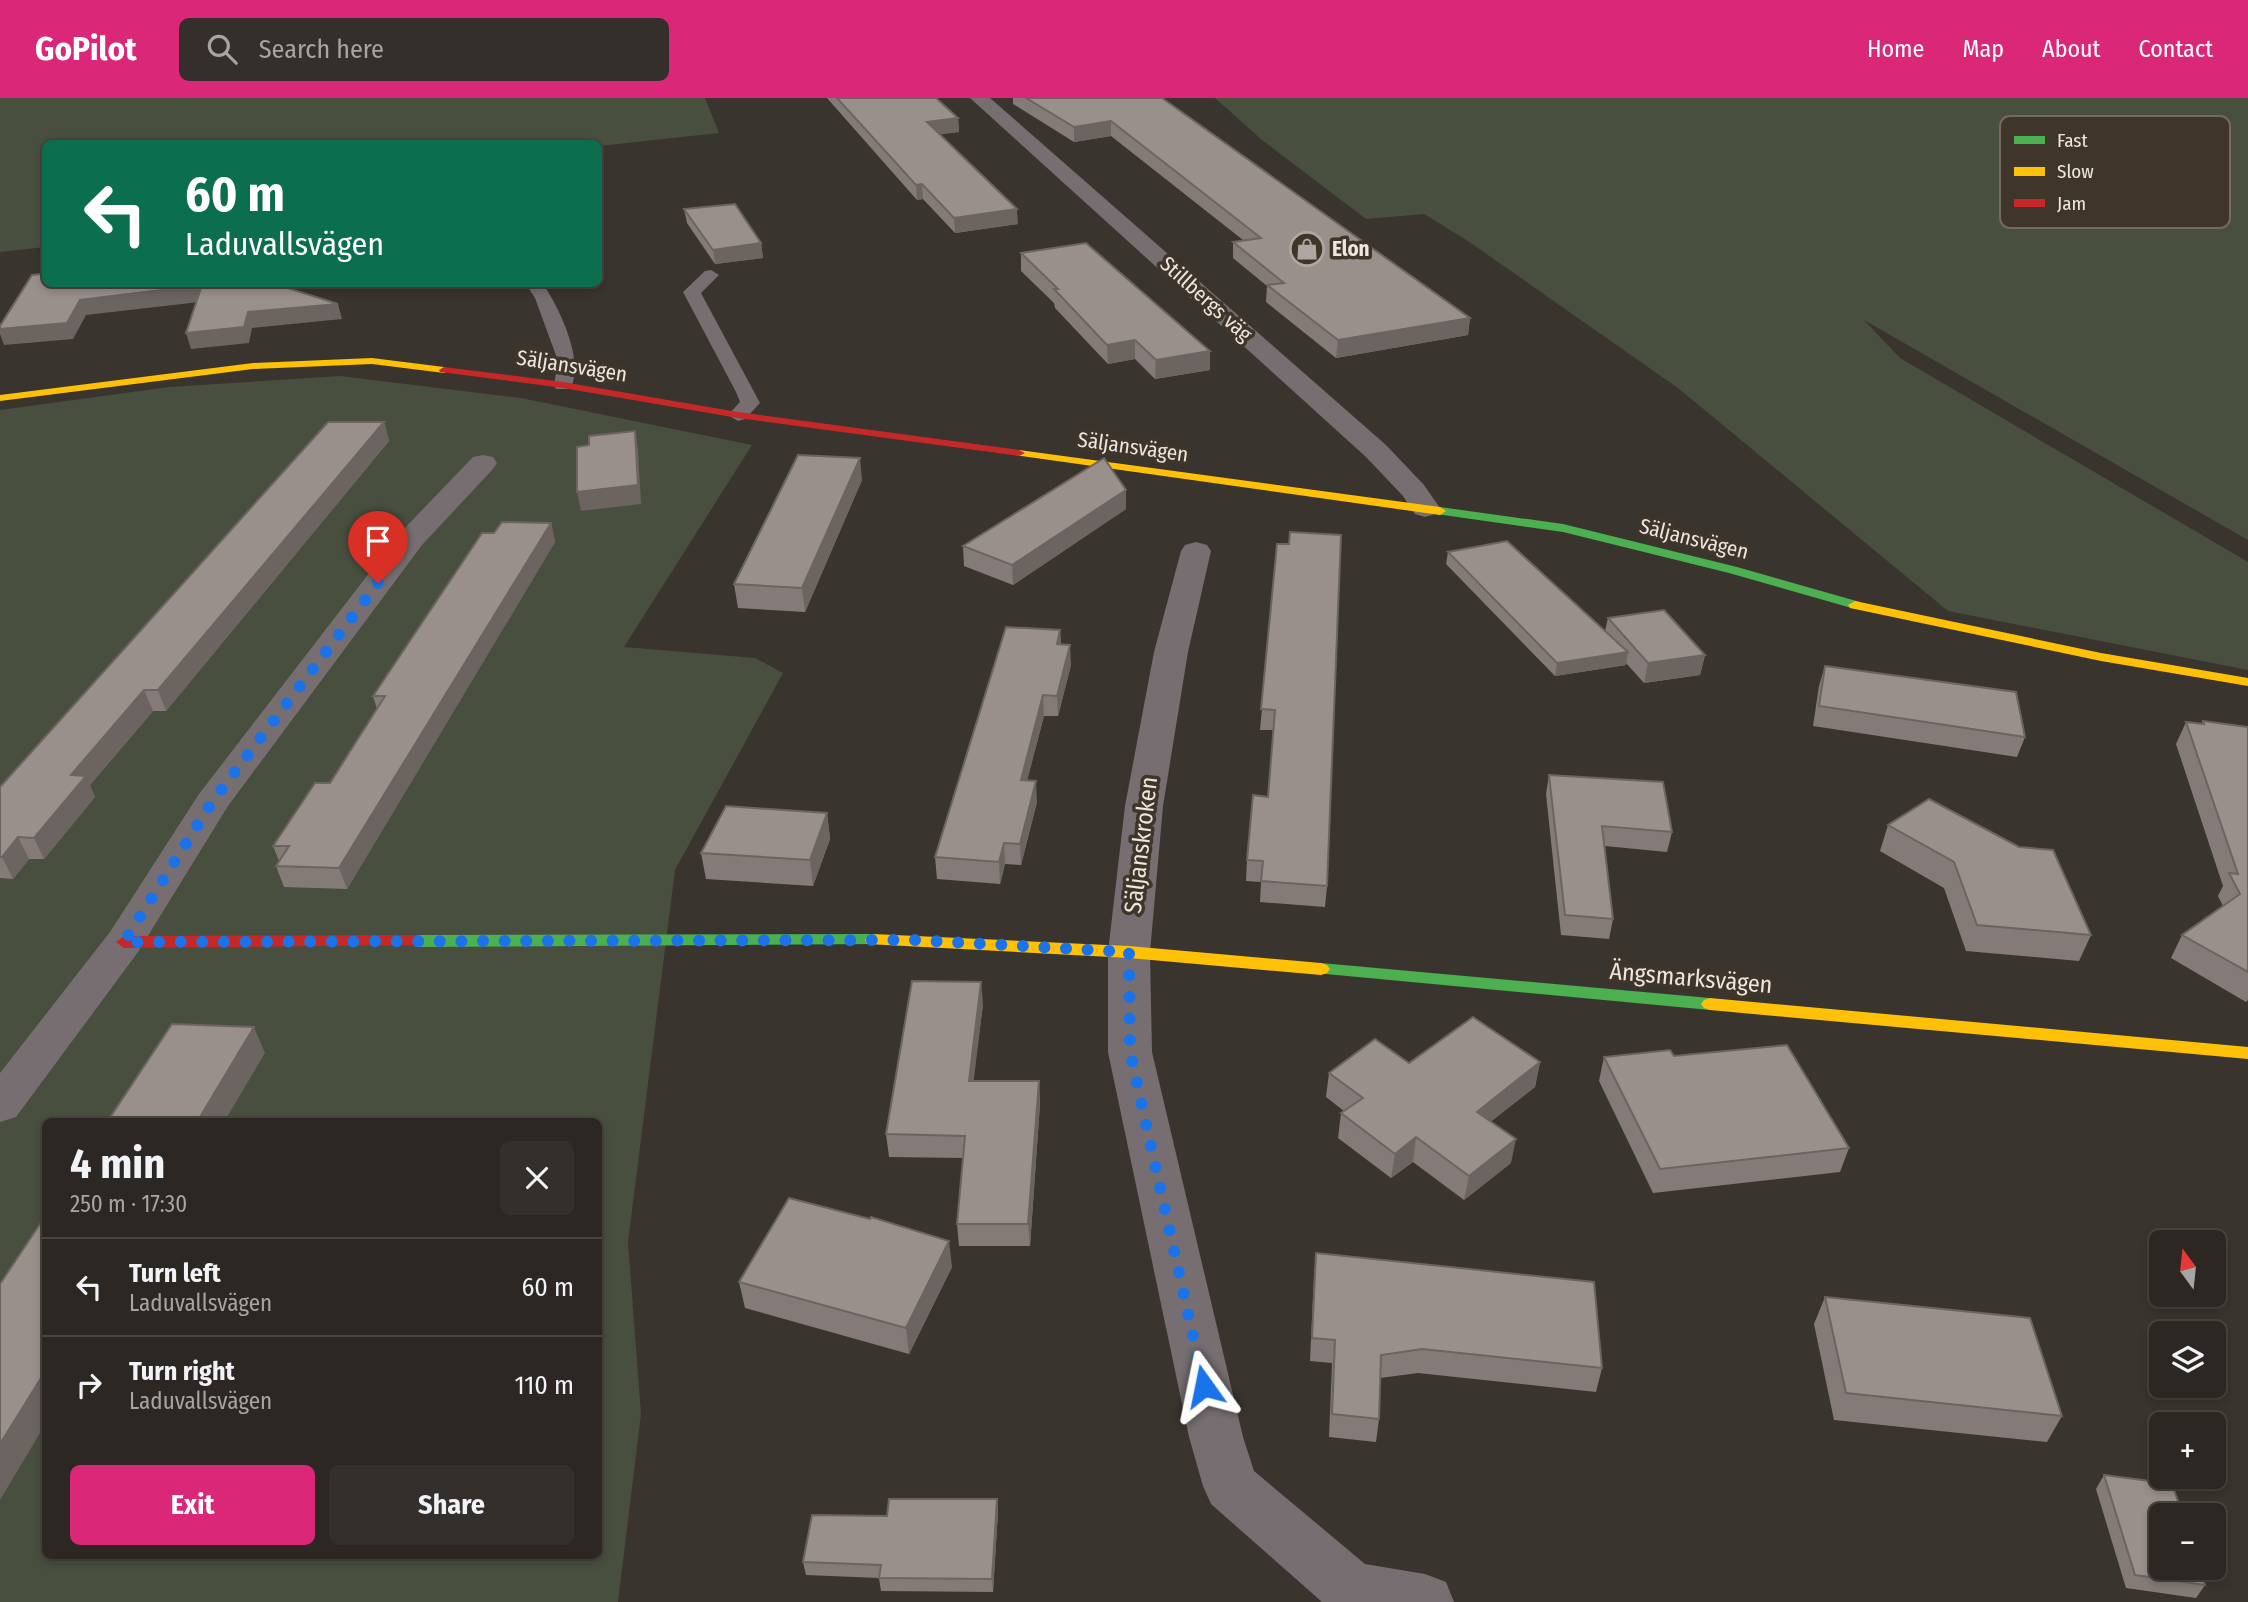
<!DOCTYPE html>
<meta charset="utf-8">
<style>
body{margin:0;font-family:"Fira Sans Condensed",sans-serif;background:#342f2a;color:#f1f3f6;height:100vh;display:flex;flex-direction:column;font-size:26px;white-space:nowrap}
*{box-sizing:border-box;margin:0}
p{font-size:23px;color:#a6a5a5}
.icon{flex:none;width:38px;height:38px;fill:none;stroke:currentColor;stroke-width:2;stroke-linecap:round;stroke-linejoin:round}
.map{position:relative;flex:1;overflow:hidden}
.panel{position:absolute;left:42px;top:1020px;width:560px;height:441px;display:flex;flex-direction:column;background:#2c2722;border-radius:10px;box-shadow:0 4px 10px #0003,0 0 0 2px #484440}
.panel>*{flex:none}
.top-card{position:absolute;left:42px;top:42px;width:560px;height:147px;border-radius:10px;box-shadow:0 4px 10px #0003,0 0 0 2px #484440;background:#0b6e4f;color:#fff;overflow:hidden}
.needle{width:46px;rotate:345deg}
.controls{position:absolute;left:2149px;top:1132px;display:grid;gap:14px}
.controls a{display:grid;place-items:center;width:77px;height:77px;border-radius:10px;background:#2c2722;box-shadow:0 4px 10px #0003,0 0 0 2px #484440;font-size:35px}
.pin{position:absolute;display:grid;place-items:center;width:60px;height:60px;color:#fff;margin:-72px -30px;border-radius:50% 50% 50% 0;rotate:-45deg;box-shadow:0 0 7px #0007}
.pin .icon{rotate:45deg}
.me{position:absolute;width:77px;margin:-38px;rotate:348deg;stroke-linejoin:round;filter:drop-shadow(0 0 5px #0008)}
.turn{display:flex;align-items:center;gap:24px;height:147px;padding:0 28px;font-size:32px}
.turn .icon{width:91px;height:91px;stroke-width:2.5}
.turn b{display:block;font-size:49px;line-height:60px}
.round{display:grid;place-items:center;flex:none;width:74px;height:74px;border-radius:10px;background:#342f2a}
.overview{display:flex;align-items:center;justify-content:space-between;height:119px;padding:0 28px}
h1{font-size:42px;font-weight:700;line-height:52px}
.button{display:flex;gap:14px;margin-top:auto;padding:14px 28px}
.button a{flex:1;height:80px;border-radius:10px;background:#db2777;color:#fff;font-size:28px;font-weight:700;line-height:80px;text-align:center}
.button a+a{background:#342f2a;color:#f1f3f6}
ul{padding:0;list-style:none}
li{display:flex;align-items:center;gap:21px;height:98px;padding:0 28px;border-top:2px solid #484440}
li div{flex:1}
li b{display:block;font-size:26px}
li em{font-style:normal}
header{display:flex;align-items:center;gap:42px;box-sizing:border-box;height:98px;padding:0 35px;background:#db2777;color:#fff}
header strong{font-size:33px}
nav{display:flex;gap:38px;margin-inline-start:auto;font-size:24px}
.search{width:490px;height:63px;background:#342f2a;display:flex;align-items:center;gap:18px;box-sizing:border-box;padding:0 24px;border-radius:10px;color:#a6a5a5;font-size:26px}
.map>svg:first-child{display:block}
.green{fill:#484f3f;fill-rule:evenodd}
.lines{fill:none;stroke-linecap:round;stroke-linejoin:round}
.lane{fill:#766e70;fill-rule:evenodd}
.street{fill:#766e70;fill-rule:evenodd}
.fast{fill:#4caf50;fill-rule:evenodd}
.slow{fill:#ffc107;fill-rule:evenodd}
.jam{fill:#c62828;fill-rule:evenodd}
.wall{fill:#847b78}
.shaded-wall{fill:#6b6461}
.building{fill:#998f8b;stroke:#6b6461;stroke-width:2}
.route{stroke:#1a73e8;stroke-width:12;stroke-dasharray:0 21.6}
.labels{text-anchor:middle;stroke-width:7;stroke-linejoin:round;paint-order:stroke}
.far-poi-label{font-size:21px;font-weight:bold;fill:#eee7e0;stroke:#3f3529;text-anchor:start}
.far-street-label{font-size:21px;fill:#eee7e0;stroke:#3f3529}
.street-label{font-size:24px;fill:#eee7e0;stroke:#3f3529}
.key{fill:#3f3529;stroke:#746a60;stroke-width:2}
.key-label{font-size:19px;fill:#eee7e0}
</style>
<header>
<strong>GoPilot</strong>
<div class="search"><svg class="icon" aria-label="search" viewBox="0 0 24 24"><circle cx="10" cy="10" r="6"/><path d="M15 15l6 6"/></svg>Search here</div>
<nav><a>Home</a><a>Map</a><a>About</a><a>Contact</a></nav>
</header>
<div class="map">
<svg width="2248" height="1504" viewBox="0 0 2248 1504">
<rect width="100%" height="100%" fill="#3a342e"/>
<g class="green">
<polygon points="0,0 705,0 719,35 599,48 598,46 46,46 45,149 0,154"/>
<polygon points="1215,0 2248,0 2248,442 1864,222 1900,260 2248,464 2248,572 1948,513 1678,290 1468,143 1424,116 1366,121 1262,42"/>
<path d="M340,278L521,300L752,347L624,549L755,560L783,575L675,772L628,1144L641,1316L618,1504H0V312L169,289ZM46,1024H598V1458H46Z"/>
</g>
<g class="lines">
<g class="lane">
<polygon points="711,172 719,177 701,195 760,305 745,321 738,323 728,317 740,304 736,294 683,194 705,173"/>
<path d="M526,186H543C559,209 586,265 570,291H556L554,287L558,263L535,200Z"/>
</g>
<g class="street">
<polygon points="970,0 990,0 1386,347 1424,387 1440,410 1435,416 1425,419 1415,416 1403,398 1366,359"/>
<polygon points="483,357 493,359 497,365 493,371 422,447 228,708 138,854 16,1019 0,1024 0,975 110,834 199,696 400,435 473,359"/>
<polygon points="1196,444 1207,447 1211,453 1188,554 1163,708 1150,854 1152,954 1243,1339 1254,1373 1365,1466 1425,1476 1446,1484 1454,1504 1322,1504 1211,1406 1203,1388 1189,1339 1108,954 1108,854 1125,708 1154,554 1181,453 1185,447"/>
</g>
<g class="fast">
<polygon points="1440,409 1563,426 1737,469 1860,504 1862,507 1855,511 1729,475 1563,434 1436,416 1434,413"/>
<polygon points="873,836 881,842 879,846 416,849 408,843 416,837"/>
<polygon points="1321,865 1710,900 1716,902 1719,906 1716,910 1710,912 1315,875 1312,871 1315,867"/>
</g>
<g class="slow">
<polygon points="372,260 444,269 449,272 444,275 372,266 253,271 0,303 0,297 253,265"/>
<polygon points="1019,352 1440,409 1446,413 1440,417 1015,357 1015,353"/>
<polygon points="1855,503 2101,555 2248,580 2248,588 2101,563 1850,510 1848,507"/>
<polygon points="873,836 1129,848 1321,865 1327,867 1330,871 1327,875 1321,877 1129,860 867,846 865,842"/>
<polygon points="1710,900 2248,949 2248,961 1710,912 1704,910 1701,906 1704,902"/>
</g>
<g class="jam">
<polygon points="444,269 563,284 738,314 1019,352 1025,355 1019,358 738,320 563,290 440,274 439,272"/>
<polygon points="416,837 422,839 424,843 422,847 124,850 116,844 124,838"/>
</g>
</g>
<g class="wall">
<polygon points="827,0 936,0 958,20 959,34 939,36 1018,126 955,135 923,101 917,102"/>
<polygon points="1013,0 1162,0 1470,220 1468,237 1336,260 1266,204 1267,188 1233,160 1233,144 1243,142 1111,38 1074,44 1013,6"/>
<polygon points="684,111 761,145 763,160 715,166 687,125"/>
<polygon points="1021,155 1210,272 1155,281 1135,261 1108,266 1055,210 1054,205 1021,173"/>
<polygon points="384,324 389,343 166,613 153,613 90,687 95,699 44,761 29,761 13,781 0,780 0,689"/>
<polygon points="862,382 805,514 738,510 734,486"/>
<polygon points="1126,411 1013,487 964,468 963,448"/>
<polygon points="551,425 555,444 347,791 284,789 276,768 279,763 273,748 330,685 377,611 373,598 494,435"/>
<polygon points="1277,446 1327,788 1325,809 1260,804 1261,784 1246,783 1247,762 1268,699 1273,632 1260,632"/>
<polygon points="1448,454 1605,533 1608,520 1705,557 1700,577 1644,585 1626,565 1626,567 1555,578 1446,466"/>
<polygon points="1060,532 1061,546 1071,567 1058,618 1044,618 1027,682 1037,704 1021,767 1005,766 1000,786 937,781 935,759"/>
<polygon points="1825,568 2025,639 2017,659 1813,628 1819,588"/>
<polygon points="2203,623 2248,629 2248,902 2246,904 2171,860 2182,837 2223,808 2218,798 2223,788 2176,646 2186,624 2201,626"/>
<polygon points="1549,677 1672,734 1667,754 1605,748 1613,821 1609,841 1561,837 1546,696"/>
<polygon points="827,715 830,741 813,788 706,781 701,755"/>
<polygon points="1888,727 2091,837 2079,863 1966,853 1944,790 1880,753"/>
<polygon points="983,906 973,983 1039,983 1040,1006 1030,1148 959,1148 957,1126 963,1060 889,1059 886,1036"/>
<polygon points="1674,958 1849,1050 1840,1074 1653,1095 1599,983 1604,959"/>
<polygon points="1540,964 1535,989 1491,1023 1511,1065 1464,1102 1413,1064 1391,1080 1338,1040 1341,1015 1344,1013 1326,999 1329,975 1409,965"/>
<polygon points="1316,1155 1602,1270 1596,1294 1418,1275 1380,1280 1379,1321 1376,1344 1329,1339 1332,1265 1310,1263 1314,1178"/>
<polygon points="952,1169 909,1256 745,1210 739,1184"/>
<polygon points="1825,1199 2062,1318 2047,1344 1834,1322 1814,1226"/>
<polygon points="2104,1377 2205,1487 2196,1500 2126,1490 2096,1391"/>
<polygon points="997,1401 998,1414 993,1494 881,1493 879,1480 806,1477 803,1464 887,1418"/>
</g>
<g class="shaded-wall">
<polygon points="958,20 959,34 928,38 927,24"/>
<polygon points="1111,23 1111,38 1074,44 1074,29"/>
<polygon points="922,86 923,101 917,102 916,87"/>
<polygon points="1017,111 1018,126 955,135 954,120"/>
<polygon points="761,145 763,160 715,166 713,152"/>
<polygon points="202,187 208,203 86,217 73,241 4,247 0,236 0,231 80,202"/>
<polygon points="338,206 342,221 252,230 249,245 191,251 186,235 248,214"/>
<polygon points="1470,220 1468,237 1336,260 1338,242"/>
<polygon points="1135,242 1135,261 1108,266 1107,247"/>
<polygon points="1210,253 1210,272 1155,281 1156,262"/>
<polygon points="384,324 389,343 166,613 158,592"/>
<polygon points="635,333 638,351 641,406 581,413 577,394"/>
<polygon points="860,360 862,382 805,514 802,490"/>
<polygon points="1126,392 1126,411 1013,487 1012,467"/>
<polygon points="551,425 555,444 347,791 339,770"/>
<polygon points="1060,532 1061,552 1057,546"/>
<polygon points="1070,547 1071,567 1058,618 1057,598"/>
<polygon points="1628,554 1626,567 1555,578 1557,565"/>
<polygon points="1705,557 1700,577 1644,585 1648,565"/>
<polygon points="144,592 153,613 90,687 95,699 44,761 34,740 71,677"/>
<polygon points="1043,597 1044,618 1022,703 1021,682"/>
<polygon points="1036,683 1037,704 1021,767 1020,746"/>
<polygon points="827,715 830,741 813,788 810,762"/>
<polygon points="18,739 29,761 13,781 2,759"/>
<polygon points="1004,745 1005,766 1000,786 999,764"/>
<polygon points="981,884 983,906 971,1005 969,983"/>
<polygon points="254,929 265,955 224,1024 197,1024"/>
<polygon points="1540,964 1535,989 1473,1038 1477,1014"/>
<polygon points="1039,983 1040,1006 1030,1148 1028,1126"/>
<polygon points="1416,1039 1413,1064 1391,1080 1395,1056"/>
<polygon points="1516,1041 1511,1065 1464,1102 1469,1078"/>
<polygon points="949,1143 952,1169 909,1256 906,1230"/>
<polygon points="46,1272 46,1325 0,1402 0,1346"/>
<polygon points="997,1401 998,1414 993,1494 992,1481"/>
</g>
<g class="building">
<polygon points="837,0 936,0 958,20 927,24 1017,111 954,120 922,86 916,87"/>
<polygon points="1026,0 1162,0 1470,220 1338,242 1267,187 1284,185 1233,144 1261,140 1111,23 1074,29"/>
<polygon points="735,106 761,145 713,152 684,111"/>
<polygon points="1086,145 1210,253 1156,262 1135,242 1107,247 1054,191 1058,191 1021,155"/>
<polygon points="46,170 46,186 275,186 338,206 248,214 244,229 186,235 202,187 80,202 67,225 0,231 0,228 32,177 41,176"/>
<polygon points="328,324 384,324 158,592 144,592 71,677 86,678 34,740 18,739 2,759 0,759 0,689"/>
<polygon points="635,333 638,387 577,394 577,349 589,347 589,338"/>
<polygon points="798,357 860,360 802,490 734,486"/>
<polygon points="1104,360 1126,392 1012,467 963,448"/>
<polygon points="502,424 551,425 339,770 276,768 289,748 273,748 315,685 330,685 385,598 373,598 482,435 494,435"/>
<polygon points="1290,434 1341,437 1327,788 1261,783 1263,763 1247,762 1253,697 1268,699 1275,612 1261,611 1277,446 1289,446"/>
<polygon points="1507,443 1628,554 1557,565 1448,454"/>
<polygon points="1664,512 1705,557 1648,565 1608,520"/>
<polygon points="1006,529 1060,532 1057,546 1070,547 1057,598 1043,597 1021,682 1036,683 1020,746 1004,745 999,764 935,759"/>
<polygon points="1825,568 2016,594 2025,639 1819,608"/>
<polygon points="2203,623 2248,629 2248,874 2182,837 2240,796 2229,775 2238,776 2186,624 2204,626"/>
<polygon points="1549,677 1663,684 1672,734 1602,728 1613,821 1565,817"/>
<polygon points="1929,701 2019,749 2053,752 2091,837 1977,827 1954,764 1888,727"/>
<polygon points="726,708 827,715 810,762 701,755"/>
<polygon points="912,883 981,884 969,983 1039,983 1028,1126 957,1126 965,1038 886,1036"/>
<polygon points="1473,919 1540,964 1477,1014 1516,1041 1469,1078 1416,1039 1395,1056 1341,1015 1363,1000 1329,975 1375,941 1409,965"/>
<polygon points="172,926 254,929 197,1024 107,1024"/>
<polygon points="1787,947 1849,1050 1660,1071 1604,959 1670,952 1674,958"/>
<polygon points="789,1100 870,1121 871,1119 949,1143 906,1230 739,1184"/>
<polygon points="46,1117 46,1272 0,1346 0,1186"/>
<polygon points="1316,1155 1594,1184 1602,1270 1422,1251 1381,1257 1379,1321 1332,1316 1335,1242 1312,1240"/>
<polygon points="1825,1199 2030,1220 2062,1318 1846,1295"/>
<polygon points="2104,1377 2172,1386 2183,1418 2161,1418 2161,1470 2200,1470 2205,1487 2135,1477"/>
<polygon points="889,1401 997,1401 992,1481 879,1480 881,1467 803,1464 812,1417 887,1418"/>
</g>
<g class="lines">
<polyline class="route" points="378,485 212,704 124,844 915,842 1129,854 1130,954 1204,1288"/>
</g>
<defs>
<g id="shop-ring" transform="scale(1.75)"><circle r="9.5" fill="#3f3529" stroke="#afa8a2" stroke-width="1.5"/><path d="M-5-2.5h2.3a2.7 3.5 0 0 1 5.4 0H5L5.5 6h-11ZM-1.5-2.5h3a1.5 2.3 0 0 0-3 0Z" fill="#afa8a2"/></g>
</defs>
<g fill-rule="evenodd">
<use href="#shop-ring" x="1307" y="151"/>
</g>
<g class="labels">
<g class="far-poi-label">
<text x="1332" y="158">Elon</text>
</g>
<g class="far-street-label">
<text transform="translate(1206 201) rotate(42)" y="7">Stillbergs väg</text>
<text transform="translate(572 268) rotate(9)" y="7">Säljansvägen</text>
<text transform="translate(1133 349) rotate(8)" y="7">Säljansvägen</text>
<text transform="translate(1694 441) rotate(14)" y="7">Säljansvägen</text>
</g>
<g class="street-label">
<text transform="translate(1141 747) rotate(-83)" y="8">Säljanskroken</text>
<text transform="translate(1691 880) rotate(5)" y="8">Ängsmarksvägen</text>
</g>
</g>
<rect x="2000" y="18" width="230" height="112" rx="10" class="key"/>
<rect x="2014" y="38" width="31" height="8" fill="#4caf50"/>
<rect x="2014" y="69" width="31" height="9" fill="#ffc107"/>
<rect x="2014" y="101" width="31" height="8" fill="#c62828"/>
<g class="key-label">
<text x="2057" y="49">Fast</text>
<text x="2057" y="80">Slow</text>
<text x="2057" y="112">Jam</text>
</g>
</svg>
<div class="controls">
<a><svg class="needle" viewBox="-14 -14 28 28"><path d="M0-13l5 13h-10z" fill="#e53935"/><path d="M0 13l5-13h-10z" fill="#a6a5a5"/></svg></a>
<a><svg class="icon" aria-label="layers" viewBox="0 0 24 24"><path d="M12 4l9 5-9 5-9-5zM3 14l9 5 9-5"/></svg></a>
<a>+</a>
<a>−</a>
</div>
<div class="pin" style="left:378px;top:485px;background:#d93025"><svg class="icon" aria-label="arrive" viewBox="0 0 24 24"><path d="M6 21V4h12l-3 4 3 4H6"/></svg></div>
<svg class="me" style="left:1204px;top:1288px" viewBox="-20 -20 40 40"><path d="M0-17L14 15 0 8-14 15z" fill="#1a73e8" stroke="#fff" stroke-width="4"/></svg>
<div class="top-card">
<div class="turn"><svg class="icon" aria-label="left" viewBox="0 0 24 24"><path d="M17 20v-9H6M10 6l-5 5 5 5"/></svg><div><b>60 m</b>Laduvallsvägen</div></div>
</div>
<section class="panel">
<div class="overview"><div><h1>4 min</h1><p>250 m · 17:30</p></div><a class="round"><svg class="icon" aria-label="close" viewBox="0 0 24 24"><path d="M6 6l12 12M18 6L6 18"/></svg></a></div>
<ul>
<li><svg class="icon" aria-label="left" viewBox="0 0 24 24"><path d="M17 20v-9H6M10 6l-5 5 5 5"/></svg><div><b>Turn left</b><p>Laduvallsvägen</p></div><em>60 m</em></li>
<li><svg class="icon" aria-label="right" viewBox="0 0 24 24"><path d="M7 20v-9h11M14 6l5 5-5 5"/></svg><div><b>Turn right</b><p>Laduvallsvägen</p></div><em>110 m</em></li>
</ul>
<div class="button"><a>Exit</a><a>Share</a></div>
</section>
</div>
